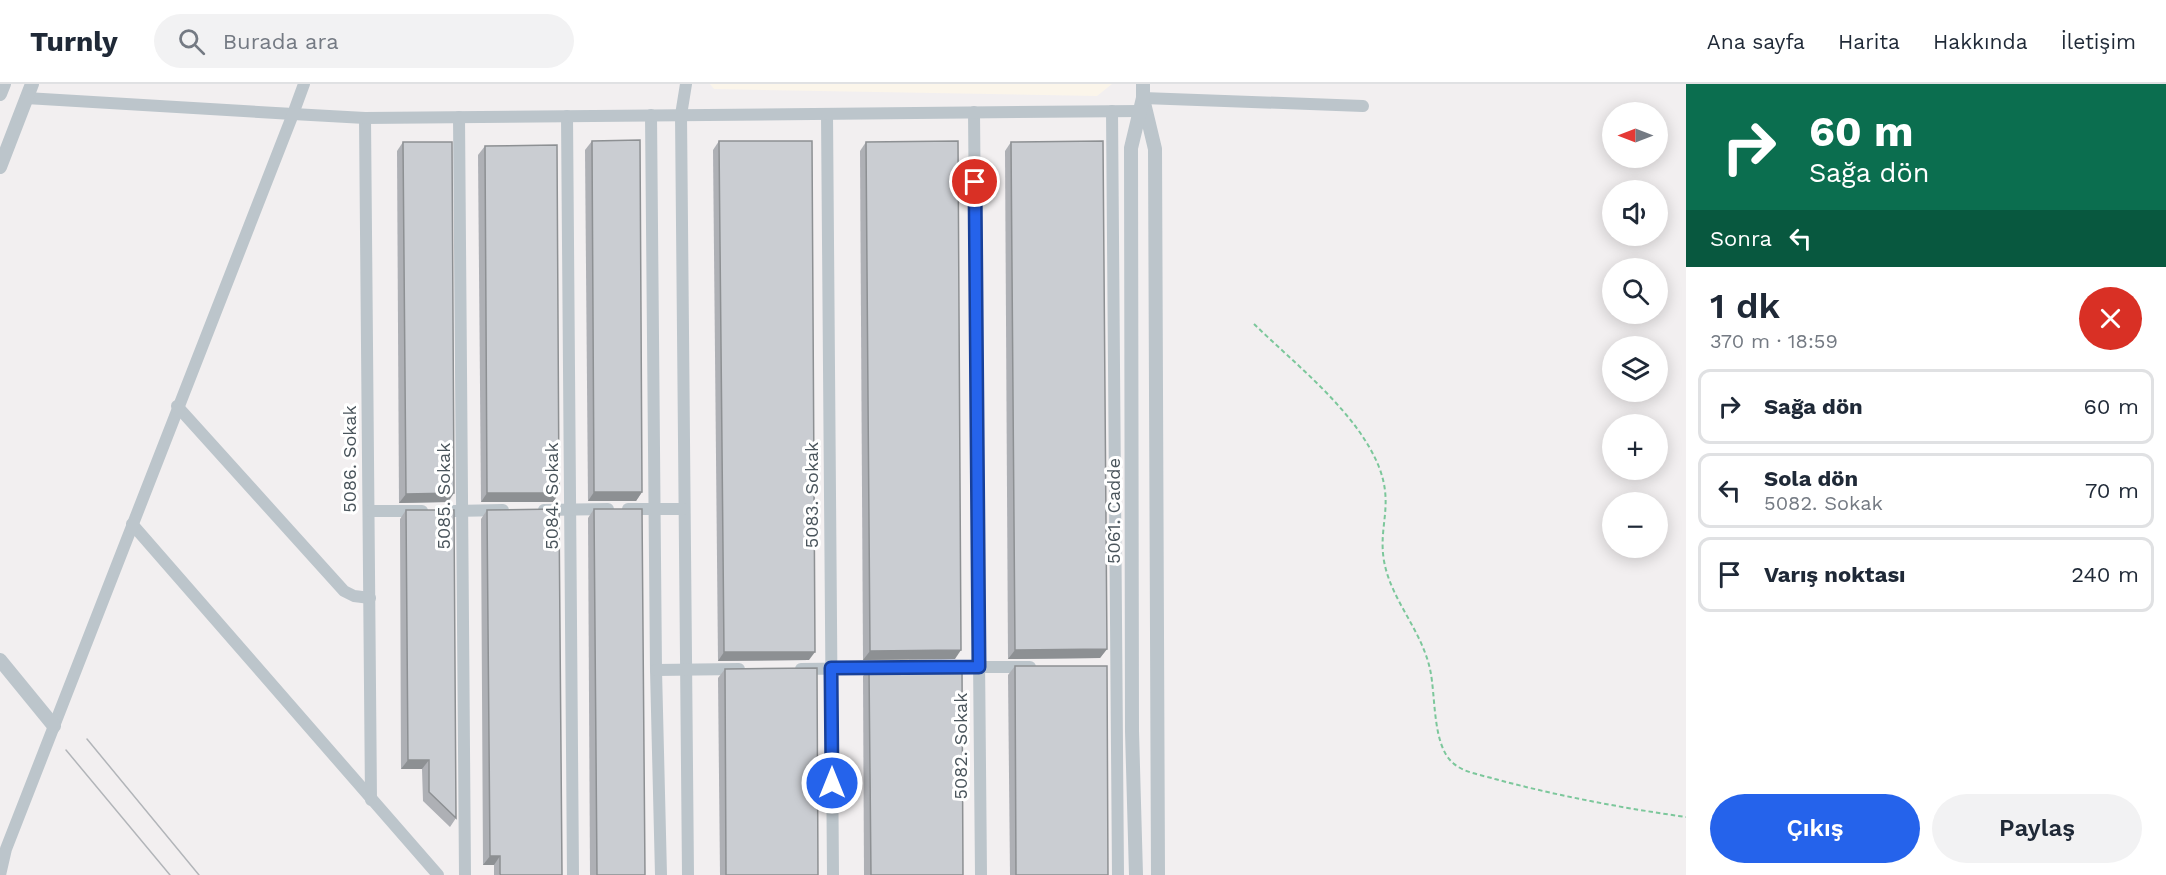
<!DOCTYPE html>
<html lang="tr">
<meta charset="utf-8">
<style>
body{margin:0;font-family:"Work Sans",sans-serif;background:#f2f2f3;color:#1f2937;height:100vh;display:flex;flex-direction:column;font-size:22px;white-space:nowrap}
*{box-sizing:border-box;margin:0}
p{font-size:20px;color:#747a83}
.icon{flex:none;width:33px;height:33px;fill:none;stroke:currentColor;stroke-width:2;stroke-linecap:round;stroke-linejoin:round}
.map{position:relative;flex:1;overflow:hidden}
.side{display:flex;flex-direction:column;background:#fff;width:480px}
.side>*{flex:none}
.top-card{background:#0b6e4f;color:#fff;overflow:hidden}
.needle{width:39px;rotate:270deg}
.tools{position:absolute;left:1602px;top:18px;display:grid;gap:12px}
.tools a{display:grid;place-items:center;width:66px;height:66px;border-radius:50%;background:#fff;box-shadow:0 3px 15px #0003;font-size:30px}
.pin{position:absolute;display:grid;place-items:center;width:51px;height:51px;color:#fff;margin:-26px;border:3px solid #fff;border-radius:50%;box-shadow:0 2px 6px #0007}
.me{position:absolute;width:66px;margin:-33px;rotate:0deg;stroke-linejoin:round;filter:drop-shadow(0 0 4px #0008)}
.turn{display:flex;align-items:center;gap:21px;height:126px;padding:0 24px;font-size:27px}
.turn .icon{width:78px;height:78px;stroke-width:2.5}
.turn b{display:block;font-size:42px;line-height:51px}
.then{display:flex;align-items:center;height:57px;padding:0 24px;background:#0003;gap:12px;font-size:22px}
.round{display:grid;place-items:center;flex:none;width:63px;height:63px;border-radius:32px;background:#f2f2f3}
.headline{display:flex;align-items:center;justify-content:space-between;height:102px;padding:0 24px}
h1{font-size:36px;font-weight:600;line-height:45px}
.action{display:flex;gap:12px;margin-top:auto;padding:12px 24px}
.action a{flex:1;height:69px;border-radius:36px;background:#2563eb;color:#fff;font-size:24px;font-weight:600;line-height:69px;text-align:center}
.action a+a{background:#f2f2f3;color:#1f2937}
ul{padding:0;list-style:none}
li{display:flex;align-items:center;gap:18px;height:75px;margin:0 12px 9px;padding:0 12px;border:3px solid #e0e1e3;border-radius:12px}
li div{flex:1}
li b{display:block;font-size:22px}
li em{font-style:normal}
header{display:flex;align-items:center;gap:36px;box-sizing:border-box;height:84px;padding:0 30px;background:#fff;border-bottom:2px solid #e0e1e3}
header strong{font-size:28px}
nav{display:flex;gap:33px;margin-inline-start:auto;font-size:21px}
.search{width:420px;height:54px;background:#f2f2f3;display:flex;align-items:center;gap:15px;box-sizing:border-box;padding:0 21px;border-radius:33px;color:#747a83;font-size:22px}
main{display:flex;flex:1;min-height:0}
.map>svg:first-child{display:block}
.commercial{fill:#fbf5ea}
.lines{fill:none;stroke-linecap:round;stroke-linejoin:round}
.path{stroke:#7cc79b;stroke-width:2;stroke-dasharray:4.5 3;stroke-linecap:butt}
.minor{stroke:#bcc5cb;stroke-width:12}
.tertiary{stroke:#bcc5cb;stroke-width:14}
.tram{stroke:#b2b5b9;stroke-width:1.5}
.wall{fill:#aeb0b5}
.shaded-wall{fill:#8d9093}
.building{fill:#cacdd2;stroke:#8d9093;stroke-width:1.5}
.route-casing{stroke:#184099;stroke-width:15}
.route{stroke:#2563eb;stroke-width:10}
.labels{text-anchor:middle;stroke-width:6;stroke-linejoin:round;paint-order:stroke}
.street-label{font-size:18px;fill:#49545b;stroke:#fff}
</style>
<header>
<strong>Turnly</strong>
<div class="search"><svg class="icon" aria-label="search" viewBox="0 0 24 24"><circle cx="10" cy="10" r="6"/><path d="M15 15l6 6"/></svg>Burada ara</div>
<nav><a>Ana sayfa</a><a>Harita</a><a>Hakkında</a><a>İletişim</a></nav>
</header>
<main>
<div class="map">
<svg width="1686" height="791" viewBox="0 0 1686 791">
<rect width="100%" height="100%" fill="#f2eff0"/>
<polygon class="commercial" points="710,0 1112,0 1097,12 714,5"/>
<g class="lines">
<path class="path" d="M1254,240C1296,281 1357,328 1379,383C1394,422 1378,442 1384,477C1391,516 1421,545 1430,585C1436,612 1432,661 1453,679C1464,689 1482,691 1495,695C1558,712 1622,724 1686,733"/>
<g class="minor">
<polyline points="686,0 681,31 688,791"/>
<polyline points="26,14 293,30 304,0"/>
<polyline points="1143,14 1363,22"/>
<polyline points="1112,27 1118,791"/>
<polyline points="974,28 981,791"/>
<polyline points="827,30 833,791"/>
<polyline points="651,31 656,586 661,791"/>
<polyline points="567,32 573,791"/>
<polyline points="459,33 465,791"/>
<polyline points="365,34 371,716"/>
<polyline points="177,322 344,507 354,512 370,514"/>
<polyline points="628,425 684,425"/>
<polyline points="544,426 608,425"/>
<polyline points="369,427 422,427"/>
<polyline points="454,427 503,426"/>
<polyline points="132,440 438,791"/>
<polyline points="945,583 1030,583"/>
<polyline points="801,585 883,584"/>
<polyline points="656,586 739,585"/>
<polyline points="0,791 6,765 293,30 365,34 1140,27"/>
</g>
<g class="tertiary">
<polyline points="0,10 4,0"/>
<polyline points="1144,19 1155,65 1158,791"/>
<polyline points="0,83 32,0"/>
<polyline points="0,576 54,642"/>
<polyline points="1136,791 1132,647 1131,64 1143,14 1143,0"/>
</g>
<g class="tram">
<polyline points="87,655 199,791"/>
<polyline points="66,666 170,791"/>
</g>
</g>
<g class="wall">
<polygon points="592,57 642,408 636,417 588,417 585,66"/>
<polygon points="719,57 809,576 718,577 713,66"/>
<polygon points="403,58 448,418 399,419 397,67"/>
<polygon points="866,58 955,575 863,576 860,67"/>
<polygon points="1011,58 1107,565 1100,574 1008,575 1005,67"/>
<polygon points="485,62 559,409 553,418 481,418 478,71"/>
<polygon points="594,425 645,791 590,791 588,434"/>
<polygon points="406,426 456,734 450,743 423,717 422,685 401,685 400,435"/>
<polygon points="487,426 562,791 494,791 494,781 483,781 481,435"/>
<polygon points="1015,582 1108,791 1010,791 1008,591"/>
<polygon points="869,584 963,791 864,791 863,592"/>
<polygon points="725,585 818,791 720,791 718,594"/>
</g>
<g class="shaded-wall">
<polygon points="594,408 642,408 636,417 588,417"/>
<polygon points="454,409 448,418 399,419 406,410"/>
<polygon points="487,409 559,409 553,418 481,418"/>
<polygon points="1107,565 1100,574 1008,575 1015,566"/>
<polygon points="961,566 955,575 863,576 870,567"/>
<polygon points="724,568 815,568 809,576 718,577"/>
<polygon points="408,676 429,676 422,685 401,685"/>
<polygon points="490,772 500,772 494,781 483,781"/>
</g>
<g class="building">
<polygon points="640,56 642,408 594,408 592,57"/>
<polygon points="719,57 812,57 815,568 724,568"/>
<polygon points="958,57 961,566 870,567 866,58"/>
<polygon points="1103,57 1107,565 1015,566 1011,58"/>
<polygon points="403,58 452,58 454,409 406,410"/>
<polygon points="557,61 559,409 487,409 485,62"/>
<polygon points="559,425 562,791 501,791 500,790 500,772 490,772 487,426"/>
<polygon points="594,425 642,425 645,791 597,791"/>
<polygon points="406,426 454,426 456,734 429,708 429,676 408,676"/>
<polygon points="1015,582 1107,582 1108,791 1016,791"/>
<polygon points="962,583 963,791 871,791 869,584"/>
<polygon points="817,584 818,791 726,791 725,585"/>
</g>
<g class="lines">
<g class="route-casing">
<polyline id="route" points="832,699 831,584 979,583 975,98"/>
</g>
<use href="#route" class="route"/>
</g>
<g class="labels">
<g class="street-label">
<text transform="translate(350 375) rotate(-90)" y="6">5086. Sokak</text>
<text transform="translate(812 411) rotate(-90)" y="6">5083. Sokak</text>
<text transform="translate(444 412) rotate(-90)" y="6">5085. Sokak</text>
<text transform="translate(552 412) rotate(-90)" y="6">5084. Sokak</text>
<text transform="translate(1114 427) rotate(-90)" y="6">5061. Cadde</text>
<text transform="translate(961 662) rotate(-90)" y="6">5082. Sokak</text>
</g>
</g>
</svg>
<div class="tools">
<a><svg class="needle" viewBox="-14 -14 28 28"><path d="M0-13l5 13h-10z" fill="#e53935"/><path d="M0 13l5-13h-10z" fill="#747a83"/></svg></a>
<a><svg class="icon" aria-label="sound" viewBox="0 0 24 24"><path d="M4 9h4l5-4v14l-5-4H4zM17 9q2 3 0 6"/></svg></a>
<a><svg class="icon" aria-label="search" viewBox="0 0 24 24"><circle cx="10" cy="10" r="6"/><path d="M15 15l6 6"/></svg></a>
<a><svg class="icon" aria-label="layers" viewBox="0 0 24 24"><path d="M12 4l9 5-9 5-9-5zM3 14l9 5 9-5"/></svg></a>
<a>+</a>
<a>−</a>
</div>
<div class="pin" style="left:975px;top:98px;background:#d93025"><svg class="icon" aria-label="arrive" viewBox="0 0 24 24"><path d="M6 21V4h12l-3 4 3 4H6"/></svg></div>
<svg class="me" style="left:832px;top:699px" viewBox="-20 -20 40 40"><circle r="17" fill="#2563eb" stroke="#fff" stroke-width="3"/><path d="M0-11L8 9 0 5-8 9z" fill="#fff"/></svg>
</div>
<section class="side">
<div class="top-card">
<div class="turn"><svg class="icon" aria-label="right" viewBox="0 0 24 24"><path d="M7 20v-9h11M14 6l5 5-5 5"/></svg><div><b>60 m</b>Sağa dön</div></div>
<div class="then">Sonra<svg class="icon" aria-label="left" viewBox="0 0 24 24"><path d="M17 20v-9H6M10 6l-5 5 5 5"/></svg></div>
</div>
<div class="headline"><div><h1>1 dk</h1><p>370 m · 18:59</p></div><a class="round" style="background:#d93025;color:#fff"><svg class="icon" aria-label="close" viewBox="0 0 24 24"><path d="M6 6l12 12M18 6L6 18"/></svg></a></div>
<ul>
<li><svg class="icon" aria-label="right" viewBox="0 0 24 24"><path d="M7 20v-9h11M14 6l5 5-5 5"/></svg><div><b>Sağa dön</b></div><em>60 m</em></li>
<li><svg class="icon" aria-label="left" viewBox="0 0 24 24"><path d="M17 20v-9H6M10 6l-5 5 5 5"/></svg><div><b>Sola dön</b><p>5082. Sokak</p></div><em>70 m</em></li>
<li><svg class="icon" aria-label="arrive" viewBox="0 0 24 24"><path d="M6 21V4h12l-3 4 3 4H6"/></svg><div><b>Varış noktası</b></div><em>240 m</em></li>
</ul>
<div class="action"><a>Çıkış</a><a>Paylaş</a></div>
</section>
</main>
